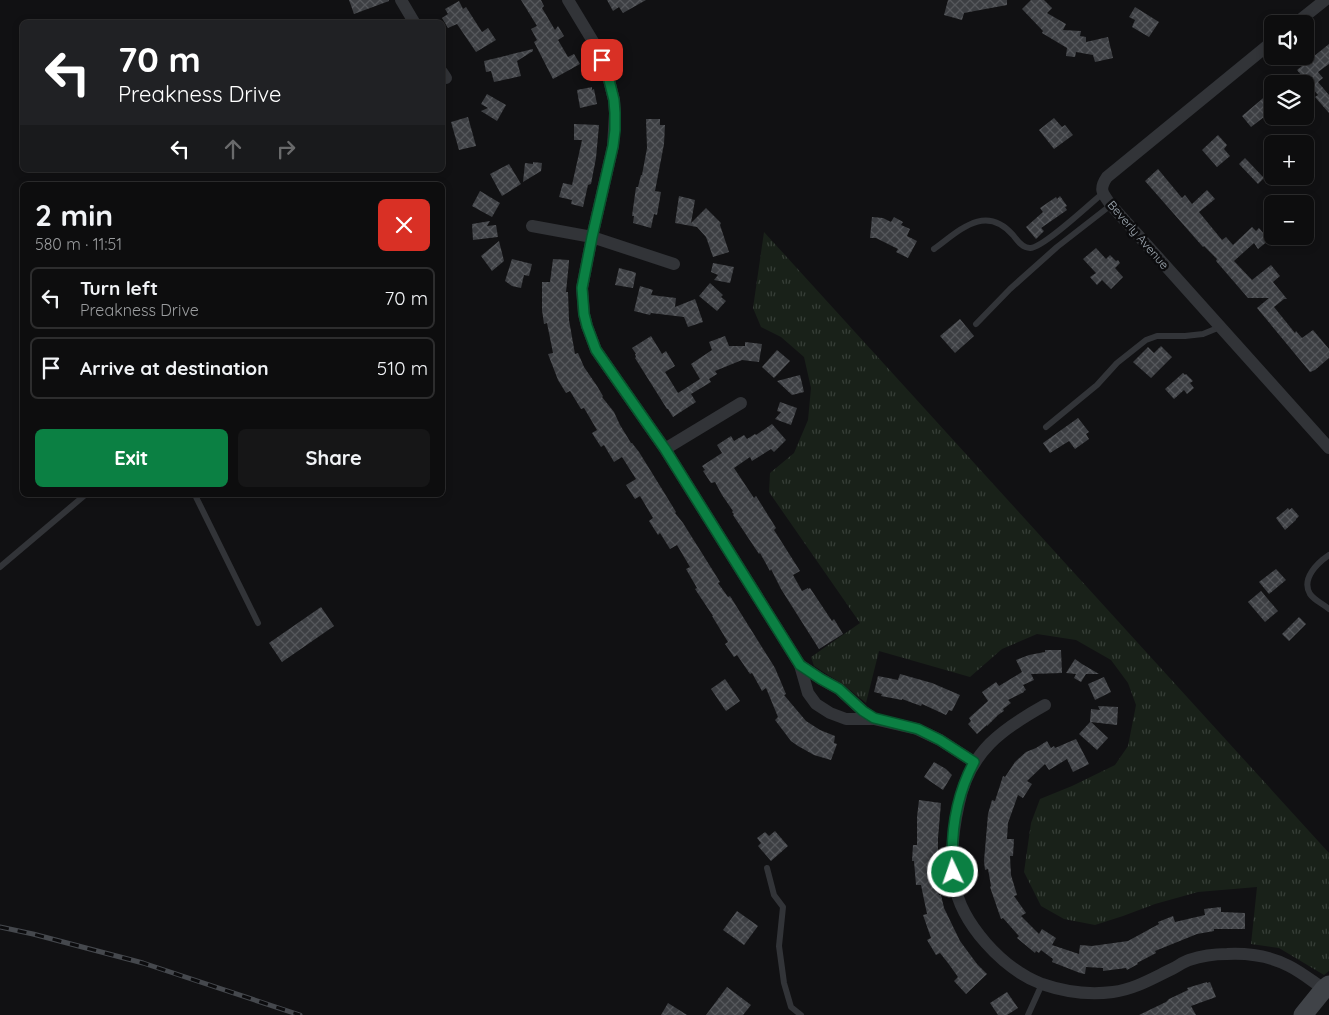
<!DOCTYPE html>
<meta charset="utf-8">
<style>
body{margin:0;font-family:Quicksand,sans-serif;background:#161617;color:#f1f3f6;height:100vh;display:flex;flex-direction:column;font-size:19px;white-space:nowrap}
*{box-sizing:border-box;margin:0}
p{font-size:16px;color:#9a9c9e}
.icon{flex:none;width:28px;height:28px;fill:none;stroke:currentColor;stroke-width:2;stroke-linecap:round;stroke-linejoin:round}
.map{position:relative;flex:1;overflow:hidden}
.panel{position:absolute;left:20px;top:182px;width:425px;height:315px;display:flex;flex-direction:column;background:#0d0d0e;border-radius:8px;box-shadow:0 2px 8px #0003,0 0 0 1px #2d2d2e}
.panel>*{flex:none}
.top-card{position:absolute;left:20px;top:20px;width:425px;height:152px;border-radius:8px;box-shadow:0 2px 8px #0003,0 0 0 1px #2d2d2e;background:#202124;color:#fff;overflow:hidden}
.tools{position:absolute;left:1264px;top:15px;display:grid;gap:10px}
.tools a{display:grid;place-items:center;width:50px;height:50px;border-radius:8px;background:#0d0d0e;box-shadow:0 2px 8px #0003,0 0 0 1px #2d2d2e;font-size:25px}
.pin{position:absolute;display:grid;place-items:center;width:42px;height:42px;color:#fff;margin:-21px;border-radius:10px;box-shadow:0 2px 8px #0006}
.me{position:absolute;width:55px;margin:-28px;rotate:357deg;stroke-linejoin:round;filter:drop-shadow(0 0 4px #0008)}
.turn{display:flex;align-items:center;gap:18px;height:105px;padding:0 15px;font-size:22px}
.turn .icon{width:65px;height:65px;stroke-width:2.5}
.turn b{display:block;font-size:35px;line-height:42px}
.lanes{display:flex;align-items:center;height:48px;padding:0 15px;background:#0003;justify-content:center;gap:25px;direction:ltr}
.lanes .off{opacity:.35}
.round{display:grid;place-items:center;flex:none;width:52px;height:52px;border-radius:8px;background:#161617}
.overview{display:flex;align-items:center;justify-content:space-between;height:85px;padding:0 15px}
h1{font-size:30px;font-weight:700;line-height:38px}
.cta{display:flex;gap:10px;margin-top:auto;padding:10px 15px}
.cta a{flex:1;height:58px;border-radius:8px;background:#0b8043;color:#fff;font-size:20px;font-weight:700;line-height:58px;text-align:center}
.cta a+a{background:#161617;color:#f1f3f6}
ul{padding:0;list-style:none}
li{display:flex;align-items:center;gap:15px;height:62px;margin:0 10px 8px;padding:0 5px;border:2px solid #2d2d2e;border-radius:8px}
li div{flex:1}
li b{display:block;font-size:19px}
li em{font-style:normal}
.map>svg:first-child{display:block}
.grass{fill:url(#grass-tufts)}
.building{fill:url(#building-cross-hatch)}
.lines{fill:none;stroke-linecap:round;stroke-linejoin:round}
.lane{stroke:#323438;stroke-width:6}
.street{stroke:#323438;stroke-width:12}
.secondary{stroke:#404348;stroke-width:19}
.rail-casing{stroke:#45484d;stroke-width:5}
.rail{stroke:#0c0c0e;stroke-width:3;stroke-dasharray:9;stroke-linecap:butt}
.route-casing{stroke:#07532c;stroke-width:12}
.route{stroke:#0b8043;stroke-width:9}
.labels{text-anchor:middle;stroke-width:5;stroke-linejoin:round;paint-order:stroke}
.street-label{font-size:12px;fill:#a1abb4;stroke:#0c0c0e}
</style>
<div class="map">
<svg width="1329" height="1015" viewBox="0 0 1329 1015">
<defs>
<pattern id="grass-tufts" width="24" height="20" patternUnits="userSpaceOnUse" patternTransform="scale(1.25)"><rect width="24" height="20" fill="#192119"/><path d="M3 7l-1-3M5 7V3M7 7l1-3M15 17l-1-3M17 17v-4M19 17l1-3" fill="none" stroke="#373f38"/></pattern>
<pattern id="building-cross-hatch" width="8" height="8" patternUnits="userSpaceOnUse" patternTransform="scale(1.25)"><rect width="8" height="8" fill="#3d3f43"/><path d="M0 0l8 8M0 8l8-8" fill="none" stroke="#56585c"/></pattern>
</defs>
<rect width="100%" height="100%" fill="#111113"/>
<polygon class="grass" points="764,232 1329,853 1329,971 1324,975 1279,948 1251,944 1257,887 1198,892 1155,904 1123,916 1095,925 1064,919 1041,906 1024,872 1031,823 1040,799 1072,786 1115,765 1128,746 1136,705 1128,683 1111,660 1076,640 1037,634 1002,649 970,677 879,651 866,703 845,686 814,666 811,657 860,623 769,492 770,473 794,453 808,420 811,388 804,357 781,337 761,327 753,308"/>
<g class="building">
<polygon points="349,0 389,0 389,1 354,14"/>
<polygon points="521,0 541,0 544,6 542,8 555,30 558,26 564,36 558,40 568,57 574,54 580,64 553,79 534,42 537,40 531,29 537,26"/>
<polygon points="607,0 646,0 623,13 619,7 613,11"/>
<polygon points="948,0 1007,0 1007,5 964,13 962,20 944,15"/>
<polygon points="1031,0 1044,0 1052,8 1047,13 1066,24 1063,30 1081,31 1080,36 1086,37 1086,42 1108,37 1113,58 1095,62 1093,55 1076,52 1075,57 1066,56 1067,48 1042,33 1043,31 1022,9"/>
<polygon points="459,1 463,9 466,7 482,32 488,28 496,40 476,52 457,24 448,28 442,18 448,14 445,9"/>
<polygon points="1135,7 1159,22 1149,37 1132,27 1135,20 1129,17"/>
<polygon points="1329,44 1329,64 1318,72 1323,78 1318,82 1329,95 1329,113 1315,97 1318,95 1297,70"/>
<polygon points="533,49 533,51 517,61 521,76 494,82 491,71 486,72 484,61"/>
<polygon points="592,87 592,90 594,89 597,104 580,108 577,90"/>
<polygon points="487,94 506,105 497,121 481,111 488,108 481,104"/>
<polygon points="1268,94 1272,99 1272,116 1267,120 1264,117 1251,127 1242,116"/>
<polygon points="468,117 476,146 459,150 451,122"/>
<polygon points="1054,118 1062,127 1065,125 1073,135 1054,149 1039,130"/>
<polygon points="646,119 660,119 660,125 665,125 664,144 655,191 661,192 657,215 654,214 651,228 633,223 634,216 632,216 636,187 638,187 641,175 642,175 647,148"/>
<polygon points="574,124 599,125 596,158 591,184 588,185 583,207 571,204 572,200 559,197 563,183 572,185 582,140 574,140"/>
<polygon points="1218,135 1227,145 1224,149 1230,156 1217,167 1202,150"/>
<polygon points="1245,158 1264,178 1258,184 1239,164"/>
<polygon points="533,162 542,163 541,171 523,182 525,163 533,164"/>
<polygon points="509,164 521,184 502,196 490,174"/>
<polygon points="1158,169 1182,198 1185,195 1192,204 1207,190 1215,199 1199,212 1222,240 1226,237 1233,245 1252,227 1256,231 1259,228 1269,240 1258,249 1254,243 1234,261 1252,280 1271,265 1280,276 1273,282 1287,299 1284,299 1274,307 1295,333 1296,331 1302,338 1313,330 1329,349 1329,358 1315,370 1310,372 1257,308 1269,298 1248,298 1216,261 1217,259 1204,246 1203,247 1145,181"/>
<polygon points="480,191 500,203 492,217 472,206"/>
<polygon points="679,196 695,200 691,223 706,208 721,223 720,225 729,252 713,257 706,237 697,227 675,223"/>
<polygon points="1060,196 1067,206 1065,207 1067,210 1041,228 1044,231 1036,239 1026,227 1043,212 1040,208 1056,197 1057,199"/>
<polygon points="872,217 883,218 891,222 894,217 903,222 901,225 910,229 907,236 917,241 908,258 896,252 898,249 876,238 870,238"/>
<polygon points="490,221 487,226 496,225 498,237 473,240 472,224"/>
<polygon points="499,241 504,261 492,271 481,256"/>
<polygon points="1096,248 1106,259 1110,255 1116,261 1118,260 1120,263 1115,268 1123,277 1111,289 1102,280 1097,285 1090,277 1096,273 1083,259"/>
<polygon points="512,259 532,264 529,276 524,275 521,288 512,286 505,281"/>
<polygon points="553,259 569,260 569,262 566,292 568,292 569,320 575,354 578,353 584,367 597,386 603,396 602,397 614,412 620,425 631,443 632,443 639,452 665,494 676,512 675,513 683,523 720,582 718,583 728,597 730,596 775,668 786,694 784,695 806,721 820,730 835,736 834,743 837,744 831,760 814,755 798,746 791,741 775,720 778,717 766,688 762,691 752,673 750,674 737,655 734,657 725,644 728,642 712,616 713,616 695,589 697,588 686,569 690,567 677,545 670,549 660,533 658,535 649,521 653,518 640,496 635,499 626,485 636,479 622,457 614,462 604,445 601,447 592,433 597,430 584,408 581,409 570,391 566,393 558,380 548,354 553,353 547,323 544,324 542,310 542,282 550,282"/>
<polygon points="713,263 734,267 730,283 714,280 718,275 711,272"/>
<polygon points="619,268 634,272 636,273 633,288 615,285"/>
<polygon points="710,283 723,295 721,297 726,301 717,311 699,296"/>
<polygon points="640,286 653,290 651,295 676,298 675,307 695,299 703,322 688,327 684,317 651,313 650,315 634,311"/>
<polygon points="960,319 974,336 955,353 940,336"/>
<polygon points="651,336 662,354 666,351 675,366 665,372 678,393 700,379 691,364 712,350 709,342 725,336 729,346 745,346 745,342 762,344 759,362 742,360 715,371 717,374 709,379 711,382 691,394 696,402 673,417 668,409 667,409 635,358 636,357 635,354 636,354 632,348"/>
<polygon points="1161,346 1172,357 1151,378 1133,362 1148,347 1154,353"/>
<polygon points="777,350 790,361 774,378 762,367"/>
<polygon points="1183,373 1185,375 1186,374 1193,381 1190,383 1194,388 1187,394 1184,390 1174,399 1165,389"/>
<polygon points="800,375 804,392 792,395 777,381"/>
<polygon points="780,402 797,408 791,425 775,419 781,412 777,411"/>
<polygon points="1078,418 1089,432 1086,434 1089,439 1075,449 1069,441 1050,453 1043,443"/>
<polygon points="772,424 786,440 774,452 771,449 752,461 750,457 734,468 754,498 756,496 776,528 774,530 800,571 793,575 802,591 808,588 808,589 810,588 832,621 834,619 843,634 819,649 781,589 771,569 770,571 760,553 759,554 733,515 734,514 732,512 733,511 722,495 715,482 711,483 703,471 705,470 702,466 722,453 717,445 731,436 734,441 744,435 747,439 755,434 756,435"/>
<polygon points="1288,508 1289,510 1292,508 1299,516 1296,519 1296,520 1285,530 1276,518"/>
<polygon points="1276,569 1286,580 1269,594 1259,582"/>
<polygon points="1261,591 1278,611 1265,622 1248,602"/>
<polygon points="321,607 334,626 282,662 269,643"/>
<polygon points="1299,617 1306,624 1289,641 1282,634"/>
<polygon points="1045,650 1061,650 1062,673 1031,674 1034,680 1023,685 1026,690 1024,691 1024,692 1008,700 1011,703 1003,709 1004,711 998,715 987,726 987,725 977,734 968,724 971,721 969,718 988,701 982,692 996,682 999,686 1022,672 1016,660 1029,655 1045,652"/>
<polygon points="1075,659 1082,664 1099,674 1086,674 1081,682 1074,678 1076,674 1066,673"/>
<polygon points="900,674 932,683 960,695 952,711 949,710 946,715 922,704 921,706 902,699 902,700 881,696 882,694 874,692 878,676 898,680"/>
<polygon points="1104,677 1111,692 1095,700 1088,684"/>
<polygon points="725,679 740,701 726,711 711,689"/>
<polygon points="1098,706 1118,707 1117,725 1091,722 1108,738 1097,750 1079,734 1090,722 1091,709 1100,710"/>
<polygon points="1076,739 1089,764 1073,772 1067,759 1049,770 1045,764 1027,781 1032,784 1023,798 1018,795 1008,823 1007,839 1014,839 1013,856 1010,856 1011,875 1017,895 1014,896 1026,913 1021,916 1039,934 1042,929 1056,938 1052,945 1079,954 1080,945 1092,946 1128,941 1159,924 1158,922 1173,916 1175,922 1205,915 1204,909 1221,907 1221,912 1245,913 1245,929 1214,929 1214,931 1197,934 1155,951 1156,953 1137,963 1138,964 1127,970 1126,968 1103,971 1103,968 1086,967 1085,974 1080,973 1052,962 1053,959 1041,950 1039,953 1036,951 1035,953 1017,938 1019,936 1003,918 1001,919 990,887 991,886 988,869 985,870 984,861 988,814 992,800 995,801 1003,776 1005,777 1015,762 1026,752 1036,748 1047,741 1051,748 1054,746 1055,748"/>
<polygon points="934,762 946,769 952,775 943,790 924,777"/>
<polygon points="919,800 941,803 938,838 938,874 936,874 939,895 941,895 944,908 960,941 977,964 987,974 966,994 954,981 958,977 948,963 940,953 936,955 927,940 931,938 923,915 927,914 921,885 916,885 914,861 912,861 913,845 917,845 917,817"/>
<polygon points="775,831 788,846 771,861 758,846 761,843 757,838 765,832 769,836"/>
<polygon points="737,911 758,926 744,945 723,930"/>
<polygon points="1207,982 1207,983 1210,982 1216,997 1191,1006 1196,1015 1139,1015 1166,1002 1169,999 1188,990 1187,988"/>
<polygon points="727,987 751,1005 743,1015 706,1015"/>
<polygon points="1007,992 1018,1008 1007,1015 998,1015 990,1003"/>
<polygon points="668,1003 687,1015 661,1015"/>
</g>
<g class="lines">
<g class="lane">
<path d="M934,249C959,231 985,203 1013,235C1017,240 1022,248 1030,248C1042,249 1091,203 1103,193"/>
<polyline points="976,324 1010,289 1057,247 1111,205"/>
<polyline points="1046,427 1097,385 1117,363 1146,340 1157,336 1185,336 1203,334 1220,327"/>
<polyline points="195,495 258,623"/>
<path d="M1329,555C1317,563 1301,579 1310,594C1314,600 1323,604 1329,609"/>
<polyline points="0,567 85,495"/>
<polyline points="767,868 774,895 783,907 779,946 784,983 791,1007 801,1015"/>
<polyline points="1028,1015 1042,984"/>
</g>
<g class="street">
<polyline points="401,0 414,22"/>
<polyline points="568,0 597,48 607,72 614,100 615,113 613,146 592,237 582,288 584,314 587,326 596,350 665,449 800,665 808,693 816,704 830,713 846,719 874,719 917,729 940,740 974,762"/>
<polyline points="1295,24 1325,0"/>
<path d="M1272,42L1107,177C1098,190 1103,194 1111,205L1329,448"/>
<polyline points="442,72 446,78"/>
<polyline points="532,226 592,237 674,264"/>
<polyline points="665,449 741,403"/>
<polyline points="800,665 821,679 839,689 863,711 874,719"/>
<path d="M1045,705C1002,729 970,751 959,803C953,829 950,855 954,882C961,924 1003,969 1042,984C1065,992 1089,995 1113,992C1135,989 1153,978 1172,969C1178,966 1183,962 1189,960C1201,956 1214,954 1227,954C1248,953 1270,956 1289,966C1301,972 1312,981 1324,989"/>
</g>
<polyline class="secondary" points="1303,1015 1324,989 1329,985"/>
<g class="rail-casing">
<polyline id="rail" points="0,927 33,934 143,963 300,1015"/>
</g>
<use href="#rail" class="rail"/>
</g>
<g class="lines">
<g class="route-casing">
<path id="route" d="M602,60L607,72L614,100L615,113V130L613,146L592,237L582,288L584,314L587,326L596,350L665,449L800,665L821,679L839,689L863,711L874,718L918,729L940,740L974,762C956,796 950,833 953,872"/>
</g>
<use href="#route" class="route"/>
</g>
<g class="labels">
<g class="street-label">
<text transform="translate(1138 235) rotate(49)" y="4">Beverly Avenue</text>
</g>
</g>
</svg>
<div class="tools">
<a><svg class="icon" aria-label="sound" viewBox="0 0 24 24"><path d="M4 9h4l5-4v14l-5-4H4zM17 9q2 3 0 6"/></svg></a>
<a><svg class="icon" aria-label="layers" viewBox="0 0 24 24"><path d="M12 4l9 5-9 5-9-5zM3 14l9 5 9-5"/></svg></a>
<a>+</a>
<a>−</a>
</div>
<div class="pin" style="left:602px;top:60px;background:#d93025"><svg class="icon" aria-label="arrive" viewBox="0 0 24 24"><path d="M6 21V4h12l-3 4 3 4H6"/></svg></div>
<svg class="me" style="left:953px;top:872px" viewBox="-20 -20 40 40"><circle r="17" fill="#0b8043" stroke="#fff" stroke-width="3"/><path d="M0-11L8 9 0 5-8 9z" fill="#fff"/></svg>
<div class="top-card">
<div class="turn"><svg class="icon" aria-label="left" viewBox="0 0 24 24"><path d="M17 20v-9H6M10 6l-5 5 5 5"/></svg><div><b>70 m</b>Preakness Drive</div></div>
<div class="lanes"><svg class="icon" aria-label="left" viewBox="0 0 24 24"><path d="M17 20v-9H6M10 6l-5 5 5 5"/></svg><svg class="icon off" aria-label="ahead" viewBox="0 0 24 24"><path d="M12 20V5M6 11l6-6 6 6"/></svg><svg class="icon off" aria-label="right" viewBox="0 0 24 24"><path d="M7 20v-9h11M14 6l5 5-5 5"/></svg></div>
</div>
<section class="panel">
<div class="overview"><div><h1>2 min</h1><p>580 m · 11:51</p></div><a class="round" style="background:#d93025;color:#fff"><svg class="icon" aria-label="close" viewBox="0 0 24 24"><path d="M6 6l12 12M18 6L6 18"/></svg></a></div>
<ul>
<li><svg class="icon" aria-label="left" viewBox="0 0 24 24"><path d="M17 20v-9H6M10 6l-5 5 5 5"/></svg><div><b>Turn left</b><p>Preakness Drive</p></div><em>70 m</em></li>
<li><svg class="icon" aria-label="arrive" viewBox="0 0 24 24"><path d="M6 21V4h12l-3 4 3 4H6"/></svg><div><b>Arrive at destination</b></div><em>510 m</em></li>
</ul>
<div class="cta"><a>Exit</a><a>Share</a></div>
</section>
</div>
